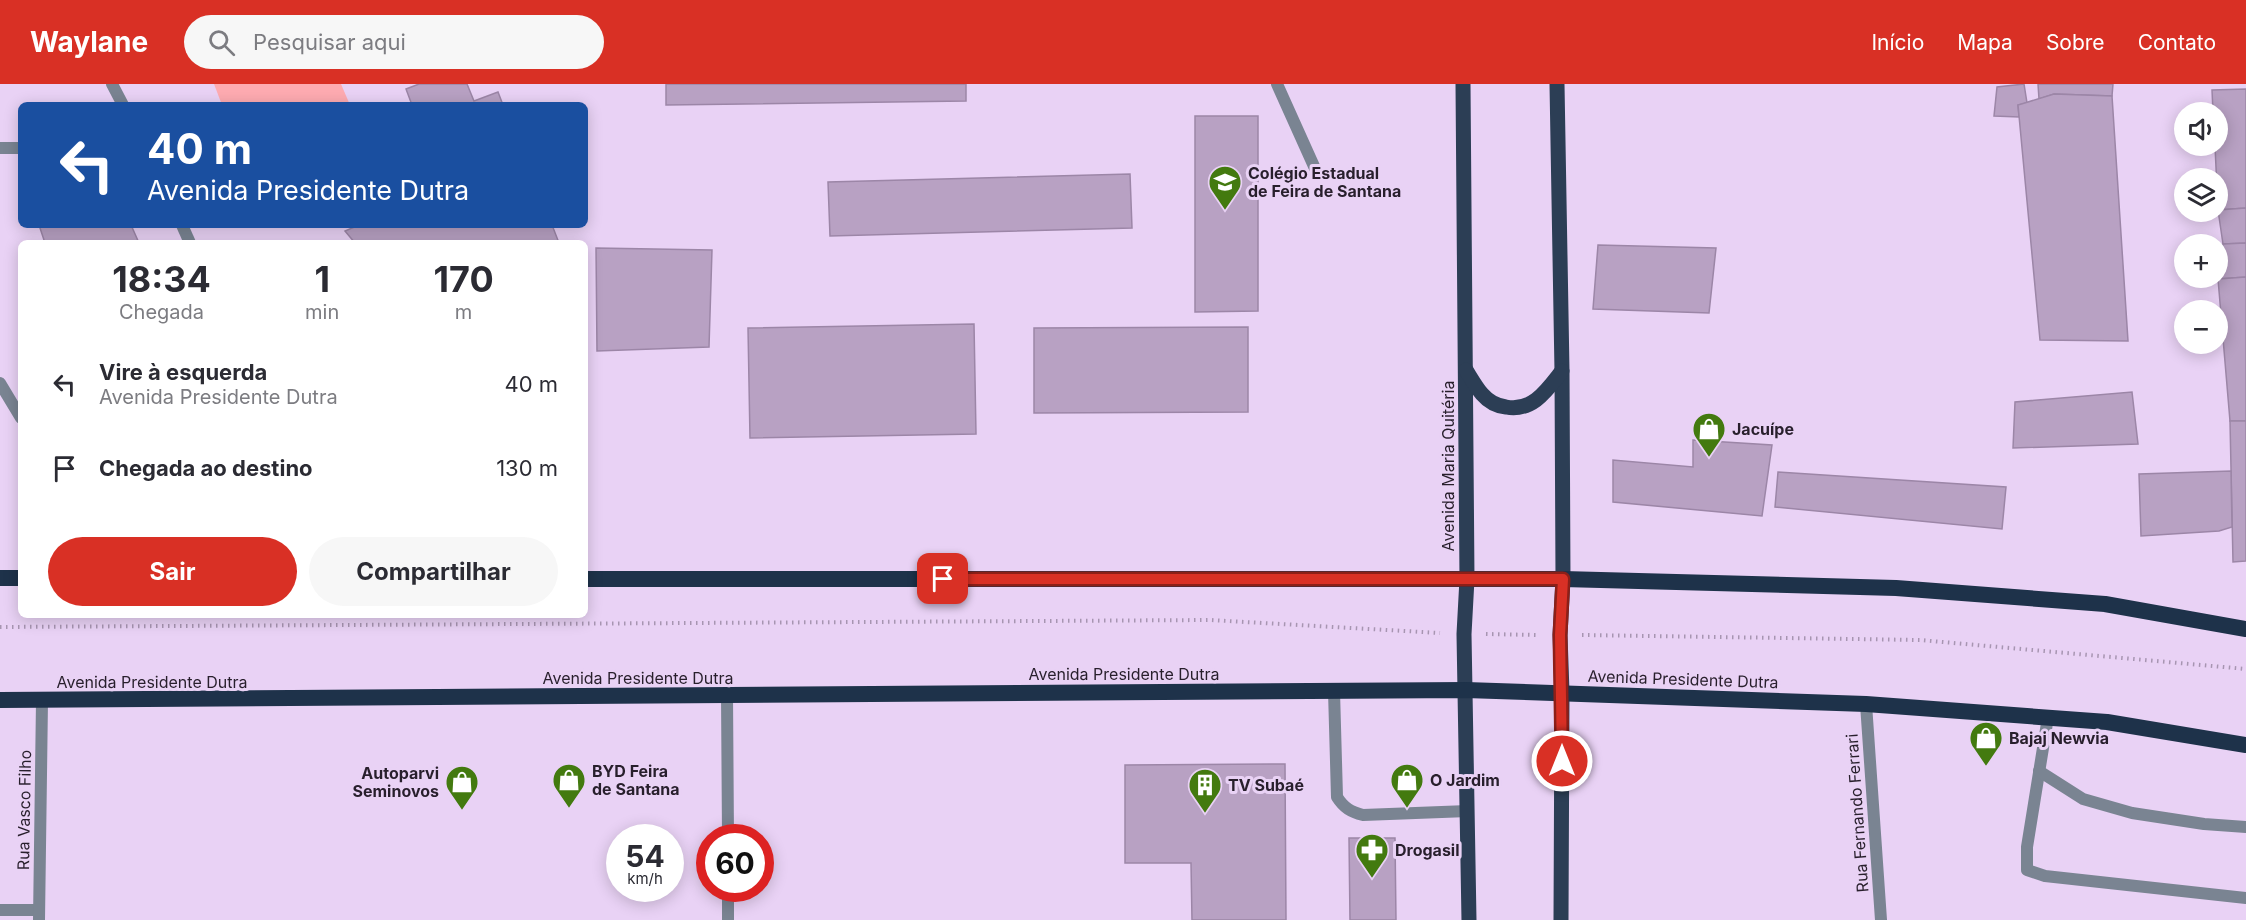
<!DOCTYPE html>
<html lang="pt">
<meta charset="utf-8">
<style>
body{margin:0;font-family:Inter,sans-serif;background:#f7f7f7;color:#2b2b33;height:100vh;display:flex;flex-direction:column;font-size:22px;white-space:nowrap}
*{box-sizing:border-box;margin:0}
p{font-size:20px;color:#7c7c81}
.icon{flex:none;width:33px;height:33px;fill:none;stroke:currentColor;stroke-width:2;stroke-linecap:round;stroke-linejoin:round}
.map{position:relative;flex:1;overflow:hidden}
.side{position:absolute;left:18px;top:156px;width:570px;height:378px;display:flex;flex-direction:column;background:#fff;border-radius:9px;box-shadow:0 3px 15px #0003}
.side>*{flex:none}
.banner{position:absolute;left:18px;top:18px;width:570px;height:126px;border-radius:9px;box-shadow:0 3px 15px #0003;background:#1a4fa0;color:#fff;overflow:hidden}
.fabs{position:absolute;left:2174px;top:18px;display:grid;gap:12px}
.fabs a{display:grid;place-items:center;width:54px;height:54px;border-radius:50%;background:#fff;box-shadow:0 3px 15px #0003;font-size:30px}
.speed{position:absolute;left:606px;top:740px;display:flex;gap:12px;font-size:30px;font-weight:700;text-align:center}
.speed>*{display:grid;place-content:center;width:78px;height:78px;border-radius:50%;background:#fff;box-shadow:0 3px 15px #0003;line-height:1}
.speed small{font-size:15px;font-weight:400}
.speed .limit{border:9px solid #d22;background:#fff;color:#111}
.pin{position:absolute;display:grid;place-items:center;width:51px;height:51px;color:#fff;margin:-26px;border-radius:12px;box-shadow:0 3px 9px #0006}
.me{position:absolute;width:66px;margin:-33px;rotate:0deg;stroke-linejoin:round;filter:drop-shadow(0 0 4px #0008)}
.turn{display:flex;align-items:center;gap:21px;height:126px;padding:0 30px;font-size:27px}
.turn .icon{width:78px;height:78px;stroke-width:2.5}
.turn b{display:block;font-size:42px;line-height:51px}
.eta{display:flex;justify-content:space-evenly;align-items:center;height:102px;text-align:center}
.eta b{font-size:36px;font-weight:700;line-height:42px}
.primary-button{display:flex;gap:12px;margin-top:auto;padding:12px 30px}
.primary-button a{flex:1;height:69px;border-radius:36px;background:#d93025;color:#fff;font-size:24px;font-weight:700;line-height:69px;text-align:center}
.primary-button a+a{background:#f7f7f7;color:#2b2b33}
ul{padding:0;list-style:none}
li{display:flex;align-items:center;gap:18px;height:84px;padding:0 30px}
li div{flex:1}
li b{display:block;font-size:22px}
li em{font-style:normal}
header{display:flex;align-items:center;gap:36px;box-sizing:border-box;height:84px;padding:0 30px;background:#d93025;color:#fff}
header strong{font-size:28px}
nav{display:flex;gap:33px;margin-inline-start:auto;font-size:21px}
.search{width:420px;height:54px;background:#f7f7f7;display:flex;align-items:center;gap:15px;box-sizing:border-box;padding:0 21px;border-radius:33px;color:#7c7c81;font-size:22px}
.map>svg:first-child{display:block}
.green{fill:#feabb1}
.building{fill:#b8a1c3;stroke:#9c86a7;stroke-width:1.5}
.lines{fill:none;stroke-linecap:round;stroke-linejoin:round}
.path{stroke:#a795b1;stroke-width:4;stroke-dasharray:1.5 4.5;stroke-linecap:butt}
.service{stroke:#7a8492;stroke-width:12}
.minor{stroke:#7a8492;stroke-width:12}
.tertiary{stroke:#7a8492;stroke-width:12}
.primary{stroke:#2c3e55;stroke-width:15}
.trunk{stroke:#1e324a;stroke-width:16}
.route-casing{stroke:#8d1f18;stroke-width:15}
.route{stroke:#d93025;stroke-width:10}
.labels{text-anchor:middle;stroke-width:6;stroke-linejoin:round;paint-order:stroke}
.poi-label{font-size:16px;font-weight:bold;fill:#281f2c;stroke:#e9d2f5;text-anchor:start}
.street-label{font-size:16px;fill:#281f2c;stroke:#e9d2f5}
</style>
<header>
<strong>Waylane</strong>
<div class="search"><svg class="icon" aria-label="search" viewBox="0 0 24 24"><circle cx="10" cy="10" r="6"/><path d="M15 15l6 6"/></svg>Pesquisar aqui</div>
<nav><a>Início</a><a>Mapa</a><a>Sobre</a><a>Contato</a></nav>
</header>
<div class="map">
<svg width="2246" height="836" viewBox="0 0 2246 836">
<rect width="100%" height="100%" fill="#e9d2f5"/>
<polygon class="green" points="214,0 341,0 350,21 222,21"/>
<g class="building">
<polygon points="419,0 467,0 474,17 498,8 503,21 412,21 406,5"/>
<polygon points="666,0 966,0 966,17 666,21"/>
<polygon points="2024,0 2027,19 2018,21 2019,33 1994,32 1997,3"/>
<polygon points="2038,0 2113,0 2112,12 2054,10 2039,15"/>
<polygon points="2246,5 2246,124 2218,126 2215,62 2217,62 2217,28 2213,28 2212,6"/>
<polygon points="2054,10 2112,12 2128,257 2040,256 2018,21"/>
<polygon points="1195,32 1258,32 1258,227 1195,228"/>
<polygon points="1130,90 1132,144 830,152 828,98"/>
<polygon points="2246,124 2246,159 2223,160 2218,126"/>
<polygon points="39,141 131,141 139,159 45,159"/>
<polygon points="359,141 552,141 559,159 355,159 345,147"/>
<polygon points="2246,159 2246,193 2218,195 2223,160"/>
<polygon points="1598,161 1716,164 1709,229 1593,225"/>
<polygon points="596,164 712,166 709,263 597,267"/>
<polygon points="2246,193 2246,337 2230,337 2218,195"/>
<polygon points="974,240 976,350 750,354 748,244"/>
<polygon points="1248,243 1248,328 1034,329 1034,244"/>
<polygon points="2132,308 2138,360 2013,364 2015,318"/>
<polygon points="2230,337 2246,337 2246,477 2233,478"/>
<polygon points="1693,356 1772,361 1762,432 1613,418 1613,376 1693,383"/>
<polygon points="2231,387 2232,443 2219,447 2141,452 2139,390"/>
<polygon points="1778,388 2006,403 2002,445 1775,423"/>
<polygon points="1285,680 1286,836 1192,836 1191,779 1125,779 1125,681"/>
<polygon points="1349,754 1395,754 1396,836 1350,836"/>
</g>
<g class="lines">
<g class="path">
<polyline points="0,543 1210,536 1440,549"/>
<polyline points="1486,550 1536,551"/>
<polyline points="1582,551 1920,556 2246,585"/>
</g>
<g class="service">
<polyline points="0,299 21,334"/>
<path d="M1334,607L1337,713C1344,724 1351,728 1363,731L1468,727"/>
<polyline points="2048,633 2027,763 2027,786 2045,792 2246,814"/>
<polyline points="2039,687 2083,715 2132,729 2204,740 2246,743"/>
</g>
<g class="minor">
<polyline points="1277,0 1317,89"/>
<polyline points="727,611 728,753"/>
<polyline points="1866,620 1881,836"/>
<polyline points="728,804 728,836"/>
<polyline points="0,826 39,826"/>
<polyline points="39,836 42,617"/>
</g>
<g class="tertiary">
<polyline points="112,0 123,21"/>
<polyline points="0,64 21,64"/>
<polyline points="182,141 190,159"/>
</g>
<g class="primary">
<polyline points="1463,0 1467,495 1464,550 1469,836"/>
<polyline points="1557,0 1562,287 1563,495 1560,551 1562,608 1561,836"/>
<path d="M1466,286C1471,294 1476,303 1482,310C1488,317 1497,322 1506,323C1533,328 1547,306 1562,287"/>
</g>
<g class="trunk">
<polyline points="0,494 21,494"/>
<polyline points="585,495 1563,495 1896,504 2105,520 2246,545"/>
<polyline points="0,616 1466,606 1866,620 2107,638 2246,661"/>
</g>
</g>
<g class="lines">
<g class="route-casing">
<polyline id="route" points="943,495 1563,495 1560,551 1562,677"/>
</g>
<use href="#route" class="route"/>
</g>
<defs>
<g id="school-pin" transform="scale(1.725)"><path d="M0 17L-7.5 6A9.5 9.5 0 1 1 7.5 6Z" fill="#437a0f" stroke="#e9d2f5"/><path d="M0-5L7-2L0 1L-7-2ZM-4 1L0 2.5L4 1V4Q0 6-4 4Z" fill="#fff"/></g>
<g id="shop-pin" transform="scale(1.725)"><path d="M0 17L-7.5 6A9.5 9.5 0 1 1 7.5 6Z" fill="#437a0f" stroke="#e9d2f5"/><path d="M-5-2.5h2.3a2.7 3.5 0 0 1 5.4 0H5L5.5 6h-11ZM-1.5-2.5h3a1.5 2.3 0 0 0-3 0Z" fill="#fff"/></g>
<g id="building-pin" transform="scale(1.725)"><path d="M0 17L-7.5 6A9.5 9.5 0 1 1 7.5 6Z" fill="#437a0f" stroke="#e9d2f5"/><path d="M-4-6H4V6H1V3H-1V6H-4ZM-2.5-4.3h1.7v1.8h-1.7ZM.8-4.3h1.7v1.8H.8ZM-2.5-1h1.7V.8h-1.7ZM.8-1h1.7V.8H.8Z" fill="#fff"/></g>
<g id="pharmacy-pin" transform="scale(1.725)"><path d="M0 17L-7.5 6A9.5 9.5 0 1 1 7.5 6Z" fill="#437a0f" stroke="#e9d2f5"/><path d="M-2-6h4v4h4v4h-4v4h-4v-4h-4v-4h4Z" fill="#fff"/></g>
</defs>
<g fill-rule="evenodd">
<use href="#school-pin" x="1225" y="98"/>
<use href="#shop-pin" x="1709" y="345"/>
<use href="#shop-pin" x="1986" y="654"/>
<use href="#shop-pin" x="569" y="696"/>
<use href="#shop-pin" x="1407" y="696"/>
<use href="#shop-pin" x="462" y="698"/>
<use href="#building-pin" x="1205" y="701"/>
<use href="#pharmacy-pin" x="1372" y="766"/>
</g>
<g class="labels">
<g class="poi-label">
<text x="1248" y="95">Colégio Estadual<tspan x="1248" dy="18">de Feira de Santana</tspan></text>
<text x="1732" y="351">Jacuípe</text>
<text x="2009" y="660">Bajaj Newvia</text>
<text x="592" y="693">BYD Feira<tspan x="592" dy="18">de Santana</tspan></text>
<text x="439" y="695" text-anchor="end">Autoparvi<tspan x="439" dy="18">Seminovos</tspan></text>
<text x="1430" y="702">O Jardim</text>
<text x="1228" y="707">TV Subaé</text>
<text x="1395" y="772">Drogasil</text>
</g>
<g class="street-label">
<text transform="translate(1448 382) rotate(-90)" y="6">Avenida Maria Quitéria</text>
<text x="1124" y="596">Avenida Presidente Dutra</text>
<text x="638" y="600">Avenida Presidente Dutra</text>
<text transform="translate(1683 595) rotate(2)" y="6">Avenida Presidente Dutra</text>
<text x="152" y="604">Avenida Presidente Dutra</text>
<text transform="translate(24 726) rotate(-89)" y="6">Rua Vasco Filho</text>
<text transform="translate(1857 729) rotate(-94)" y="6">Rua Fernando Ferrari</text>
</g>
</g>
</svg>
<div class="fabs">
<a><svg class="icon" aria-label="sound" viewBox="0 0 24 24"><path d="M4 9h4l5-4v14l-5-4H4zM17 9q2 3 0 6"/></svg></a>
<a><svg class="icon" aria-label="layers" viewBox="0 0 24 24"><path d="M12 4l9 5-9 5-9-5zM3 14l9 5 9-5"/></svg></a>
<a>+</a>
<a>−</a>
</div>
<div class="speed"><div>54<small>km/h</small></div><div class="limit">60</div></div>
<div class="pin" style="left:943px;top:495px;background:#d93025"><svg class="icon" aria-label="arrive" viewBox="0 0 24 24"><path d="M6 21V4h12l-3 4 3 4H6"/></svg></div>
<svg class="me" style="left:1562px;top:677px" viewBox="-20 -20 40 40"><circle r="17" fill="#d93025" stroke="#fff" stroke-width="3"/><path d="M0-11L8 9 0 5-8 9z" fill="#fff"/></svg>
<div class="banner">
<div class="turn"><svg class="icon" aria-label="left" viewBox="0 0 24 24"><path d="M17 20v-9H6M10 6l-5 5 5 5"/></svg><div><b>40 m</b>Avenida Presidente Dutra</div></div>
</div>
<section class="side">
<div class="eta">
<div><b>18:34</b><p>Chegada</p></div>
<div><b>1</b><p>min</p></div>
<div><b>170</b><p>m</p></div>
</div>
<ul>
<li><svg class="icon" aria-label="left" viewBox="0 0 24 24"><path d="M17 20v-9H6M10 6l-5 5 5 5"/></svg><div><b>Vire à esquerda</b><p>Avenida Presidente Dutra</p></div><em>40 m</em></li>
<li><svg class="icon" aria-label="arrive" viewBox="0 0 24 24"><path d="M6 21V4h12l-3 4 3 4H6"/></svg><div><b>Chegada ao destino</b></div><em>130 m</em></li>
</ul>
<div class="primary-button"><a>Sair</a><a>Compartilhar</a></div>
</section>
</div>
